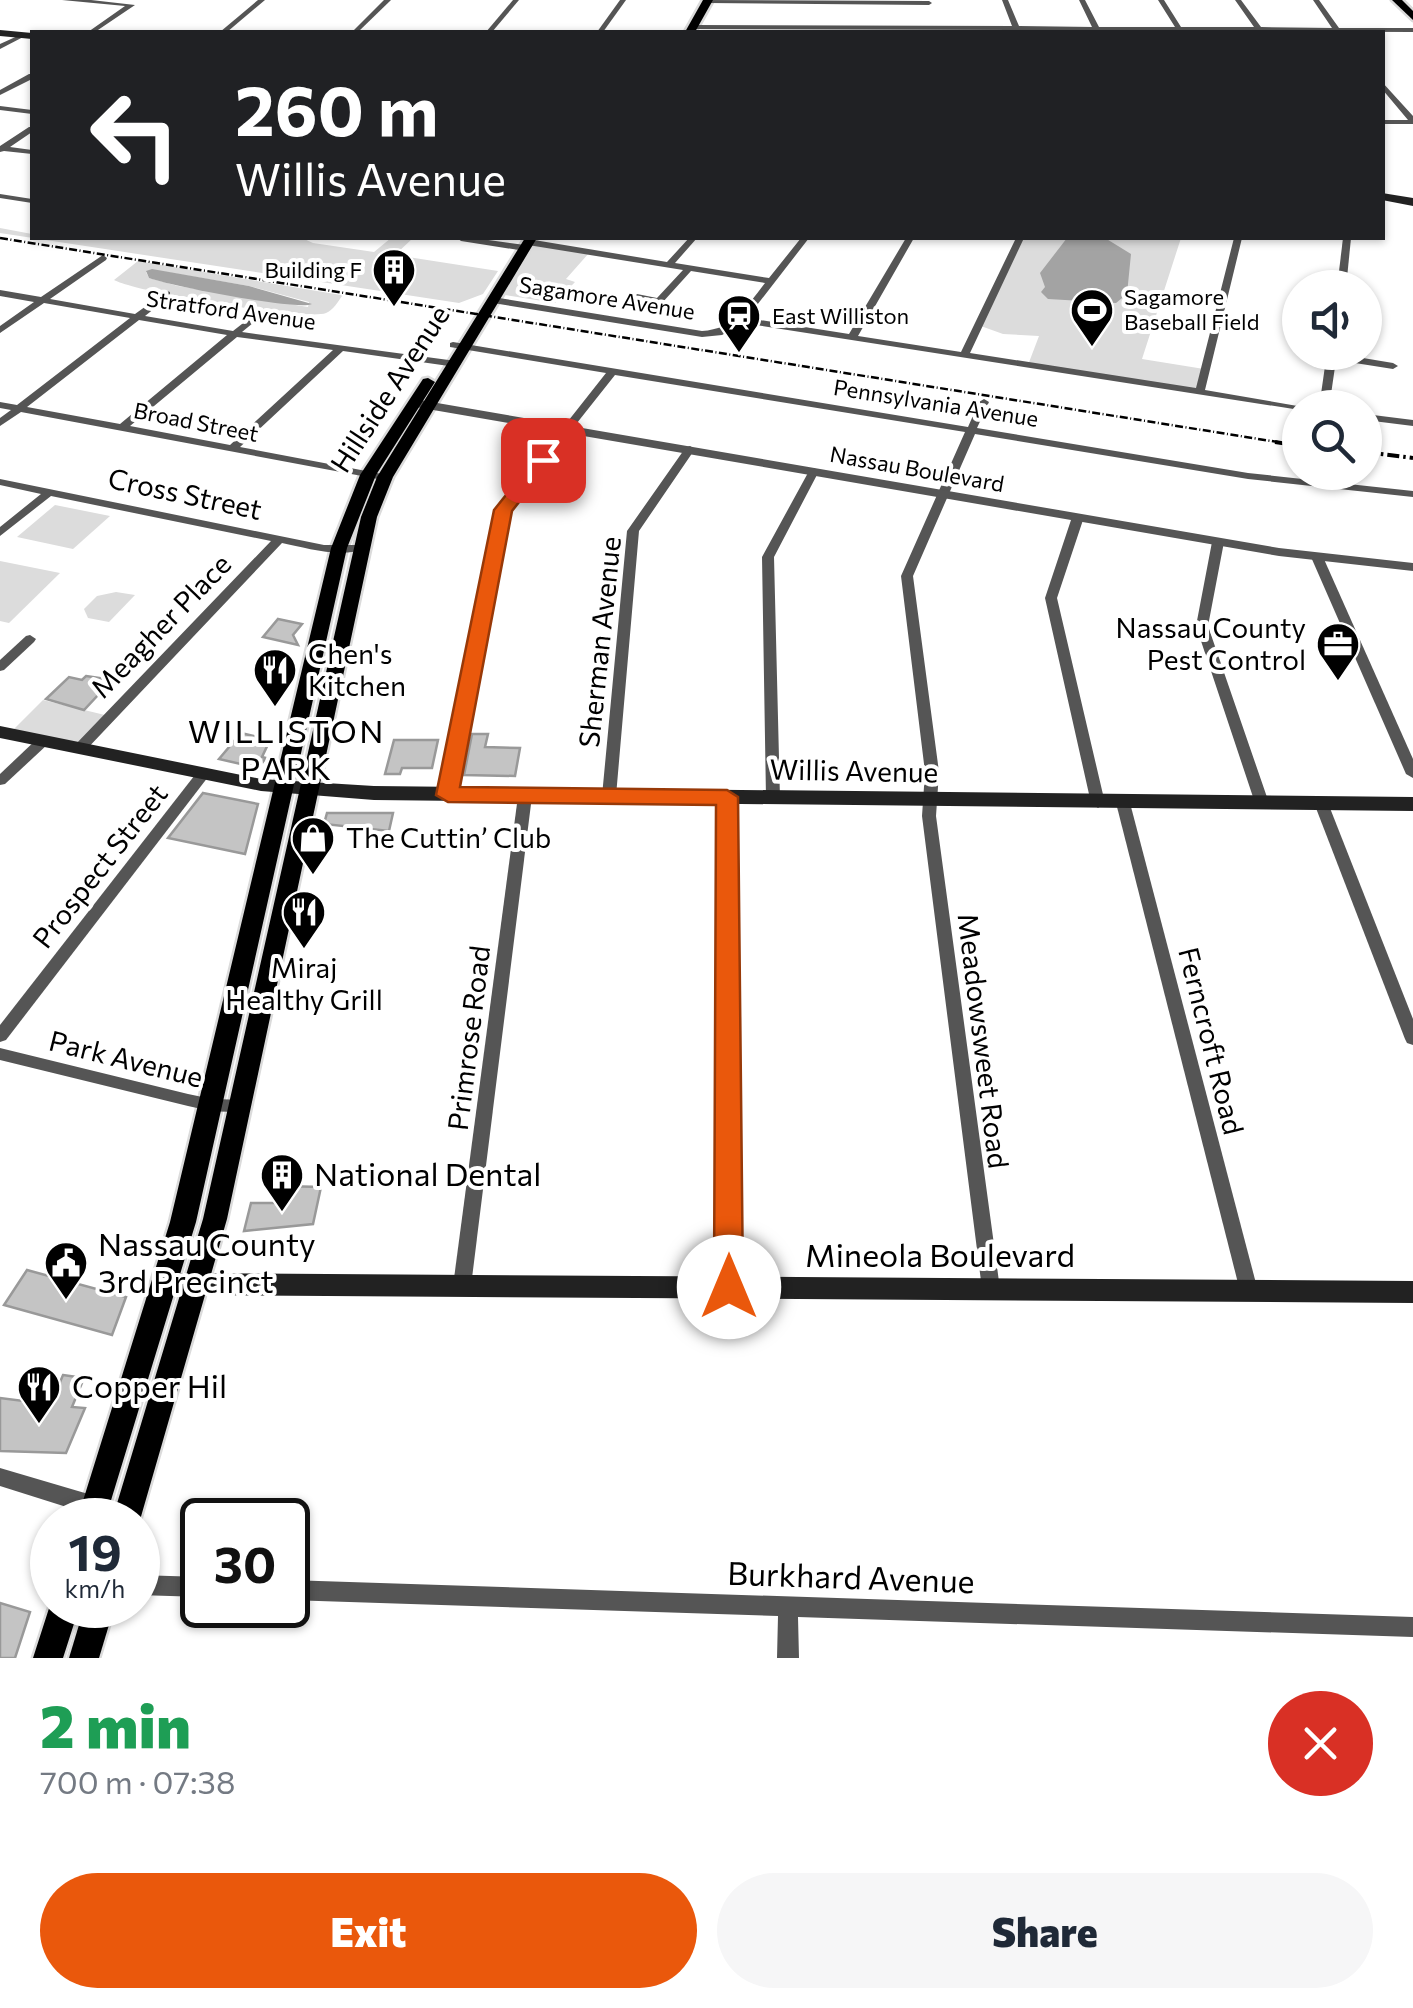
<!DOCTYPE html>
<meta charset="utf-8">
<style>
body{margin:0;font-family:Commissioner,sans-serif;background:#f6f6f7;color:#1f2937;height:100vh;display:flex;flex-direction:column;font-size:38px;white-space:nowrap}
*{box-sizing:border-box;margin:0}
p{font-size:32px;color:#747a83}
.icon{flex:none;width:55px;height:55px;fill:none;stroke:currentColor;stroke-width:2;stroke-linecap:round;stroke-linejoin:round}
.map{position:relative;height:1658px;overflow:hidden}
.details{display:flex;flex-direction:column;background:#fff;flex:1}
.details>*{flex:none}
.hud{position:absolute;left:30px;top:30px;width:1355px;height:210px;border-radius:0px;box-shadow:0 2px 8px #0004;background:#202124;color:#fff;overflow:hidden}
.buttons{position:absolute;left:1282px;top:270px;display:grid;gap:20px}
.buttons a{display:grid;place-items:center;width:100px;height:100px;border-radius:50%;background:#fff;box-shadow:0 2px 8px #0004;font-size:50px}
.speed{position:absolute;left:30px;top:1498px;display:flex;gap:20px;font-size:50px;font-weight:700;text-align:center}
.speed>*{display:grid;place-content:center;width:130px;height:130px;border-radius:50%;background:#fff;box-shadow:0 2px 8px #0004;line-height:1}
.speed small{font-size:25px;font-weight:400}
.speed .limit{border:5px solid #111;border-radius:15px;background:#fff;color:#111}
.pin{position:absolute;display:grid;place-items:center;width:85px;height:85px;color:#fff;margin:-42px;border-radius:20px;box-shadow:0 5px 15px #0006}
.me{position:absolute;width:110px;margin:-55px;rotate:0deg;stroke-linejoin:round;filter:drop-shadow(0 0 8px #0008)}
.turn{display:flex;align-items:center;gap:35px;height:210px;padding:0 40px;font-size:45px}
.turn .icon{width:130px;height:130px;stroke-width:2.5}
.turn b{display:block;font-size:70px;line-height:85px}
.round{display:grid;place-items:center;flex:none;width:105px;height:105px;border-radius:52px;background:#f6f6f7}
.head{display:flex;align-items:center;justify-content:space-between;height:170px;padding:0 40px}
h1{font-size:60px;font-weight:800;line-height:75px;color:#1e9e55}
.action{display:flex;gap:20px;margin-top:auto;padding:20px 40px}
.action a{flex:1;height:115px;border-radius:60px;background:#ea580c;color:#fff;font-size:40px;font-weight:800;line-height:115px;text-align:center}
.action a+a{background:#f6f6f7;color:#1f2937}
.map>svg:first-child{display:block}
.green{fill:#dcdcdc;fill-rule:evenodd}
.water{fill:#a3a3a3}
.building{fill:#c4c4c4;stroke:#999;stroke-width:2.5}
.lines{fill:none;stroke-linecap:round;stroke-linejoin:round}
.primary-casing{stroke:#dbdbdb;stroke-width:5}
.minor{fill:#555;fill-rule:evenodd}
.tertiary{fill:#555;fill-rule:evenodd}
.secondary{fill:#222;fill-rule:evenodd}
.primary{fill:#000;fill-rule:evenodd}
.rail-far1{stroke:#000;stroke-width:2.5;stroke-dasharray:8 2.5 1 2.5;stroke-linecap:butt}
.rail{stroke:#000;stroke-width:4;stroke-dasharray:12 4 2.5 4;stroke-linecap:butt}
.route{fill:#ea580c;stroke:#983908;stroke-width:2.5}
.labels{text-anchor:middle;stroke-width:8;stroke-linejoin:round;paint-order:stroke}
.far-poi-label{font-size:22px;fill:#000;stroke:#fff;text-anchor:start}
.far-street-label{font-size:22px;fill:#000;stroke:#fff}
.street-label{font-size:28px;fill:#000;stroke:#fff}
.poi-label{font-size:28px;fill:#000;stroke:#fff;text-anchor:start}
.quarter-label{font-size:32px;letter-spacing:2.5px;fill:#000;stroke:#fff}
.near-poi-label{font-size:32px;fill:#000;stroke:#fff;text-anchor:start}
.near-street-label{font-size:32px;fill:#000;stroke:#fff}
</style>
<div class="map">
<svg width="1413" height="1658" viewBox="0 0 1413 1658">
<rect width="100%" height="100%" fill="#fff"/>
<g class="green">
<polygon points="0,228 32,234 32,238 302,238 313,243 374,252 391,238 413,238 395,255 498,271 483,294 459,303 0,233"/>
<polygon points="1020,238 1181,238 1142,359 1204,369 1199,390 1028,365 1039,336 1003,334 978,325"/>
<polygon points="534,244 589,253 566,279 575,282 555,303 505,295"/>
<path d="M138,261L341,295L342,296C338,302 333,310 326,313C307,321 139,293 114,280ZM160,271L249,286L309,302L308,307L178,286L149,278L146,272Z"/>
<polygon points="55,505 110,516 73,549 17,537"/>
<polygon points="0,561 60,573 9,623 0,621"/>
<polygon points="116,592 135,595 109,622 88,618 84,609 97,596"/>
<polygon points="43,700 109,716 79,749 9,734"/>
</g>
<g class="water">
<polygon points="1067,238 1105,238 1131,254 1127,294 1116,303 1048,299 1041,292 1045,287 1040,273"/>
<path d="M152,269L249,286L312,304C298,311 171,286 149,278L146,271Z"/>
</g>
<g class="building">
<polygon points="278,619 302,624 293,635 298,645 263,637"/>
<polygon points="86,676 112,680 84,710 46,699 69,677 82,680"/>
<polygon points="241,733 270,740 262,757 266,758 258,768 219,759"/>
<polygon points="472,734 488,734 485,747 520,748 515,776 464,775"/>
<polygon points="394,740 438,740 432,768 402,768 400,774 385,774"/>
<polygon points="203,793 258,804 245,854 168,838"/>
<polygon points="327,813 393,813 389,831 324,824"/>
<polygon points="282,1186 321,1187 313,1224 244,1231 251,1203 278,1203"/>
<polygon points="27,1270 126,1297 112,1335 4,1305"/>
<polygon points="63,1375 84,1378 72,1407 85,1408 66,1453 0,1451 0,1398 31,1402 35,1393 55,1394"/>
<polygon points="0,1603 30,1612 15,1658 0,1658"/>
</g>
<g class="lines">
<g class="primary-casing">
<g id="primary">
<polygon points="703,0 713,0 695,32 685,32"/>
<polygon points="1392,0 1402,0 1413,11 1413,20"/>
<polygon points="525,238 537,238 393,477 377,517 227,1219 140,1520 138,1527 138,1520 112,1520 203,1219 361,517 377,477"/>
<polygon points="428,378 435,382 376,475 347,548 196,1222 105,1520 77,1520 170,1222 331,548 360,475 423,379"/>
<polygon points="52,1599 52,1605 80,1605 63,1658 33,1658"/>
<polygon points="85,1605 115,1605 99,1658 69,1658"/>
</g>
</g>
<g class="minor">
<polygon points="62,0 91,0 135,5 95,32 88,32 125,6"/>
<polygon points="258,0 265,0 227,32 220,32"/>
<polygon points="384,0 391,0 358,32 352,32"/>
<polygon points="513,0 519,0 492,32 486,32"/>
<polygon points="620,0 626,0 603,32 597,32"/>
<polygon points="705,0 929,1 932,3 929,5 708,3"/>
<polygon points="1002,0 1008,0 1019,26 1092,27 1079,0 1085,0 1099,27 1175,27 1158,0 1164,0 1181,27 1254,27 1235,0 1241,0 1261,27 1332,28 1313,0 1319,0 1339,28 1413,28 1413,32 1101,31 1101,32 1095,32 1094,31 1021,30 1021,32 1015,32 1014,30 693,29 690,27 693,25 1012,26"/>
<polygon points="22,34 27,35 0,49 0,44"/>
<polygon points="29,74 32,74 32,79 0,95 0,90"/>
<polygon points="1382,82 1413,116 1413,124 1382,124 1382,120 1408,120 1382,89"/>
<polygon points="0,106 32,110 32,114 0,110"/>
<polygon points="29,127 32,127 32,132 10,147 32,150 32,154 4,151 0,152 0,146"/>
<polygon points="0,194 32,199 32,203 0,198"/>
<polygon points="457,238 474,238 525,245 529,248 525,251 461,241"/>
<path d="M689,238H697L675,263L769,278L801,238H809L747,318L849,334L906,238H914L858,336L961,352L1016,238H1024L970,353L1196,388L1234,238H1242L1205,390L1309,408H1300V410L743,323L722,335L702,337L493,303L488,300L493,297L702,331C735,329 746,307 765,283L691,271L662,303L659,304L632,297L637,294L657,298L683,270L528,245L524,242L528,239L667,262Z"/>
<polygon points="1343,238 1351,238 1346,288 1337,288"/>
<path d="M103,255L107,258L106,260L50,299L135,314L167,291L170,292V296L145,316L233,331L261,309L264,310V314L242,332L456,361L461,364L456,367L343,351L240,447L382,474V478L378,479L21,412L0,426V418L11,410L0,408V402L17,405L130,318L44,303L0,333V326L34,302L0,296V290L41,297ZM139,320L227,335L120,424L27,407ZM237,337L333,350L230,445L130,426Z"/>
<polygon points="453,342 968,427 979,402 984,399 989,402 977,428 1248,473 1413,491 1413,497 1248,479 975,434 913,576 939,772 936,816 1000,1289 997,1295 991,1297 985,1295 982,1289 922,816 925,772 901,576 965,432 615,375 508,510 455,795 448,799 441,795 498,510 606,373 450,347 450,343"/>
<polygon points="1327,352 1393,363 1398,366 1393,369 1336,360 1329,408 1319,408"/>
<polygon points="1365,414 1413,420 1413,426 1365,420"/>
<polygon points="690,446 695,449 639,531 616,796 609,800 602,796 627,531 686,447"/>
<polygon points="814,468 819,471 774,557 780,798 773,803 766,798 762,557 809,471"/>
<path d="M0,479L324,545H360L366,548C342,559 307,548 282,543L84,752L79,753L72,749L74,746L271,541L51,496L0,536V527L41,494L0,485Z"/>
<polygon points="1078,514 1084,517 1057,598 1105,803 1098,808 1091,803 1045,598 1072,517"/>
<polygon points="1218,539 1224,542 1208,626 1269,803 1262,808 1255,803 1196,626 1212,542"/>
<polygon points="1317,554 1323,557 1413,759 1413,778 1406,774 1311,557"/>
<polygon points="30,635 36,639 34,642 4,670 0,671 0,660 26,636"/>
<polygon points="43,737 48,738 49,741 48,744 5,784 0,785 0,774 38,738"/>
<polygon points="203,770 210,774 208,777 6,1040 0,1042 0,1025 198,771"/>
<polygon points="525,792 532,796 471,1286 468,1292 462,1294 456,1292 453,1286 518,796"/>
<polygon points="727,793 734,797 738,1287 735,1293 729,1295 723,1293 720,1287 720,797"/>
<polygon points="1123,798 1130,803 1258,1291 1255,1297 1249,1299 1243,1297 1240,1291 1116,803"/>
<polygon points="1321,798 1328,803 1413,1019 1413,1045 1407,1043 1405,1039 1314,803"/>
<path d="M0,1048L188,1094L212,1099L247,1100L249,1105L247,1110C227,1114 208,1111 188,1106L0,1060Z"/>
<polygon points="0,1468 95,1496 102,1499 105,1506 102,1513 95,1516 0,1486"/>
<polygon points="138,1575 202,1577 202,1597 138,1595"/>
<polygon points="288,1580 1413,1617 1413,1637 798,1617 799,1658 777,1658 778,1616 288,1600"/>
</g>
<polygon class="tertiary" points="414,399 1279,548 1413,563 1413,571 1279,556 410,406 410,400"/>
<g class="secondary">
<polygon points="0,30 32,33 32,39 0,36"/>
<polygon points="1382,193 1413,198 1413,206 1382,200"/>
<polygon points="0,726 261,779 374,786 1413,797 1413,811 374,800 261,791 0,738"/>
<polygon points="167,1273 1413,1281 1413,1303 167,1295 158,1292 154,1284 158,1276"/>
</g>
<use href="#primary" class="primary"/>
<polyline class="rail-far1" points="0,238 1290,444"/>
<g class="rail">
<polyline points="1275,442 1300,446"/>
<polyline points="1365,452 1413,458"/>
</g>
</g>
<polygon class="route" points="543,454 552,460 512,511 460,787 727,790 738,797 743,1287 739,1296 729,1300 718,1296 714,1287 716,805 448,802 436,795 494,510 537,456"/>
<defs>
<g id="building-pin" transform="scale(2.25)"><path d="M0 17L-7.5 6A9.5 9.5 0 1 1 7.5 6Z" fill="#000" stroke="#fff"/><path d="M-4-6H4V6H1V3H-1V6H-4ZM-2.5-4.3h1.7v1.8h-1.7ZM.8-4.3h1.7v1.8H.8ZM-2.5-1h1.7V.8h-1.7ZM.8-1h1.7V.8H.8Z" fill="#fff"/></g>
<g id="stadium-pin" transform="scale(2.25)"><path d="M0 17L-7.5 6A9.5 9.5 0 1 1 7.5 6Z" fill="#000" stroke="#fff"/><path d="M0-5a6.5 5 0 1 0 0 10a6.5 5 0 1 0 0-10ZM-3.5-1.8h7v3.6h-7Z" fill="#fff"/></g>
<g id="station-pin" transform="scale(2.25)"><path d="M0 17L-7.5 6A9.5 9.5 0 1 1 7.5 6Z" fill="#000" stroke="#fff"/><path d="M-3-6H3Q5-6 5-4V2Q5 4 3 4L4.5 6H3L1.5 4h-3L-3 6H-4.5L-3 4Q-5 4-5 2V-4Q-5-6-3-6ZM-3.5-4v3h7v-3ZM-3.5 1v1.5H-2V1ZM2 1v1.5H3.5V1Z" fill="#fff"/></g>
<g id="office-pin" transform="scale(2.25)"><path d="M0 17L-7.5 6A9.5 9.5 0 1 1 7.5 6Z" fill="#000" stroke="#fff"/><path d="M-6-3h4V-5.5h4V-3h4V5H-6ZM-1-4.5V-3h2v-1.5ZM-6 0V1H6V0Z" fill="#fff"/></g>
<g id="restaurant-pin" transform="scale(2.25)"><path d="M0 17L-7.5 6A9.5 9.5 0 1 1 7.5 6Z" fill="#000" stroke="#fff"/><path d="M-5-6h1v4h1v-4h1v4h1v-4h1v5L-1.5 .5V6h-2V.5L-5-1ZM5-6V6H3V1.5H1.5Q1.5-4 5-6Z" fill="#fff"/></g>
<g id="shop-pin" transform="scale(2.25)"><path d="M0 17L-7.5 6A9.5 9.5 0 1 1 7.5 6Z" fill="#000" stroke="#fff"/><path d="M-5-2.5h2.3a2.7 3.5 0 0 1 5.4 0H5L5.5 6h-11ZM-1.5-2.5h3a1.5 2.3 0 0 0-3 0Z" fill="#fff"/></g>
<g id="civic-pin" transform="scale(2.25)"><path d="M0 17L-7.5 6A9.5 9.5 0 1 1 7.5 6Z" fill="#000" stroke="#fff"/><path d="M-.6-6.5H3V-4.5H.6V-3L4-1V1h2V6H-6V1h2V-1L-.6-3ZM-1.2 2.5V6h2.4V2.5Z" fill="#fff"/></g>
</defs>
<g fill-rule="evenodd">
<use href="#building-pin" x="394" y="270"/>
<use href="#stadium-pin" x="1092" y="310"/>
<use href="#station-pin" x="739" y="316"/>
<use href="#office-pin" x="1338" y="644"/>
<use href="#restaurant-pin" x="275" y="670"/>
<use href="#shop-pin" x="313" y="838"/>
<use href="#restaurant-pin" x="304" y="912"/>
<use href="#building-pin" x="282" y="1175"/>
<use href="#civic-pin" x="66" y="1263"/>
<use href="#restaurant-pin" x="39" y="1387"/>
</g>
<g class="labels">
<g class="far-poi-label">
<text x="362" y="278" text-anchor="end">Building F</text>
<text x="1124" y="305">Sagamore<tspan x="1124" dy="25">Baseball Field</tspan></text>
<text x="772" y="324">East Williston</text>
</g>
<g class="far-street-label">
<text transform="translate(607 298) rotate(9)" y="8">Sagamore Avenue</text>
<text transform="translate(231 310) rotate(8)" y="8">Stratford Avenue</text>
<text transform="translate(936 403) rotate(9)" y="8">Pennsylvania Avenue</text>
<text transform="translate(196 422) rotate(11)" y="8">Broad Street</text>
<text transform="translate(917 469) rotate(10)" y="8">Nassau Boulevard</text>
</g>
<g class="street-label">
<text transform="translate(390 389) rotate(-57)" y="10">Hillside Avenue</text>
<text transform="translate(185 494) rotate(12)" y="10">Cross Street</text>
<text transform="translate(161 626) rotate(-46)" y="10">Meagher Place</text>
<text transform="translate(600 642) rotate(-84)" y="10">Sherman Avenue</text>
<text transform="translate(854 771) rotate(1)" y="10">Willis Avenue</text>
<text transform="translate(100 866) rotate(-52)" y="10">Prospect Street</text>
<text transform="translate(469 1038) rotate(-83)" y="10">Primrose Road</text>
<text transform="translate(983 1041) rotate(83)" y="10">Meadowsweet Road</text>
<text transform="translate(1211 1041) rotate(76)" y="10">Ferncroft Road</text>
<text transform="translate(126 1059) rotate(14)" y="10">Park Avenue</text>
</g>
<g class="poi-label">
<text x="1306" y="638" text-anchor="end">Nassau County<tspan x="1306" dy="32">Pest Control</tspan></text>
<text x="308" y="664">Chen's<tspan x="308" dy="32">Kitchen</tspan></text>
<text x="346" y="848">The Cuttin’ Club</text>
<text x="304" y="978" text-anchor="middle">Miraj<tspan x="304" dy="32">Healthy Grill</tspan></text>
</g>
<g class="quarter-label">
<text x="287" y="743">WILLISTON<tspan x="287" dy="37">PARK</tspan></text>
</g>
<g class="near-poi-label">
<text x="314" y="1186">National Dental</text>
<text x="98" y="1256">Nassau County<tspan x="98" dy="37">3rd Precinct</tspan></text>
<text x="72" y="1398">Copper Hil</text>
</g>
<g class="near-street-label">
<text x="940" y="1267">Mineola Boulevard</text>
<text transform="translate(851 1578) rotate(2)" y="11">Burkhard Avenue</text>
</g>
</g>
</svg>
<div class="buttons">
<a><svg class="icon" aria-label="sound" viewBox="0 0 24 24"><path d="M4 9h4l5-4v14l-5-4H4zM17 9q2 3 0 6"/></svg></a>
<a><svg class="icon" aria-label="search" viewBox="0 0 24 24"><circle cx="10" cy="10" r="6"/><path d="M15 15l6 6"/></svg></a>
</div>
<div class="speed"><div>19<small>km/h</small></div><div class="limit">30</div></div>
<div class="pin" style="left:543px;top:460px;background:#d93025"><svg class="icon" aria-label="arrive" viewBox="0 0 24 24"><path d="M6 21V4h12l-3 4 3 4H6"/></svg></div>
<svg class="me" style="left:729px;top:1287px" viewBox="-20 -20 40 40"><circle r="19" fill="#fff"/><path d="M0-13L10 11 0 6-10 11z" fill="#ea580c"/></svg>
<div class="hud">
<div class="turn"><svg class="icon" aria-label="left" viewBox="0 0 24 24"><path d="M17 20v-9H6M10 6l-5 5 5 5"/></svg><div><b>260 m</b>Willis Avenue</div></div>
</div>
</div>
<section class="details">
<div class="head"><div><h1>2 min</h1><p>700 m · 07:38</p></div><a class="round" style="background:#d93025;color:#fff"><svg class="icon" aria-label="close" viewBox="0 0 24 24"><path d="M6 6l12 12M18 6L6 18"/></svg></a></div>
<div class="action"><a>Exit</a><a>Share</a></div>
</section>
